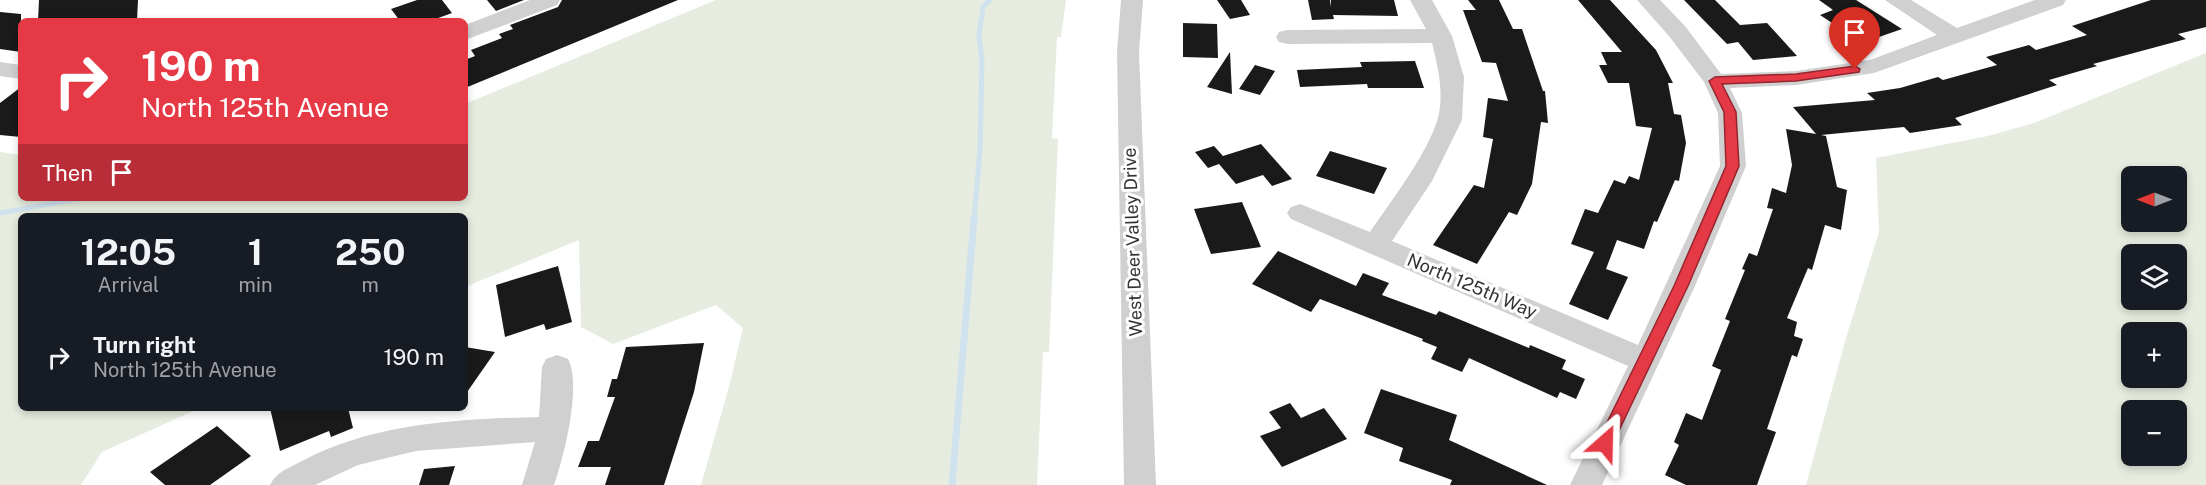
<!DOCTYPE html>
<meta charset="utf-8">
<style>
body{margin:0;font-family:"Public Sans",sans-serif;background:#242831;color:#f1f3f6;height:100vh;display:flex;flex-direction:column;font-size:22px;white-space:nowrap}
*{box-sizing:border-box;margin:0}
p{font-size:20px;color:#9ea1a6}
.icon{flex:none;width:33px;height:33px;fill:none;stroke:currentColor;stroke-width:2;stroke-linecap:round;stroke-linejoin:round}
.map{position:relative;flex:1;overflow:hidden}
.sheet{position:absolute;left:18px;top:213px;width:450px;height:198px;display:flex;flex-direction:column;background:#171b24;border-radius:9px;box-shadow:0 3px 9px #0003}
.sheet>*{flex:none}
.top-card{position:absolute;left:18px;top:18px;width:450px;height:183px;border-radius:9px;box-shadow:0 3px 9px #0003;background:#e63946;color:#fff;overflow:hidden}
.needle{width:39px;rotate:270deg}
.buttons{position:absolute;left:2121px;top:166px;display:grid;gap:12px}
.buttons a{display:grid;place-items:center;width:66px;height:66px;border-radius:9px;background:#171b24;box-shadow:0 3px 9px #0003;font-size:30px}
.pin{position:absolute;display:grid;place-items:center;width:51px;height:51px;color:#fff;margin:-62px -26px;border-radius:50% 50% 50% 0;rotate:-45deg;box-shadow:0 0 6px #0007}
.pin .icon{rotate:45deg}
.me{position:absolute;width:66px;margin:-33px;rotate:25deg;stroke-linejoin:round;filter:drop-shadow(0 0 4px #0008)}
.turn{display:flex;align-items:center;gap:21px;height:126px;padding:0 24px;font-size:27px}
.turn .icon{width:78px;height:78px;stroke-width:2.5}
.turn b{display:block;font-size:42px;line-height:51px}
.then{display:flex;align-items:center;height:57px;padding:0 24px;background:#0003;gap:12px;font-size:22px}
.eta{display:flex;justify-content:space-evenly;align-items:center;height:102px;text-align:center}
.eta b{font-size:36px;font-weight:700;line-height:42px}
ul{padding:0;list-style:none}
li{display:flex;align-items:center;gap:18px;height:84px;padding:0 24px}
li div{flex:1}
li b{display:block;font-size:22px}
li em{font-style:normal}
.map>svg:first-child{display:block}
.green{fill:#e6ecdf;fill-rule:evenodd}
.lines{fill:none;stroke-linecap:round;stroke-linejoin:round}
.stream-far1{stroke:#cfe2ee;stroke-width:5}
.stream{stroke:#cfe2ee;stroke-width:7}
.building{fill:#1a1a1a}
.minor{fill:#d0d0d0;fill-rule:evenodd}
.route{fill:#e63946;stroke:#96252e;stroke-width:1.5}
.labels{text-anchor:middle;stroke-width:6;stroke-linejoin:round;paint-order:stroke}
.street-label{font-size:18px;fill:#333;stroke:#fff}
</style>
<div class="map">
<svg width="2206" height="485" viewBox="0 0 2206 485">
<rect width="100%" height="100%" fill="#fff"/>
<g class="green">
<polygon points="716,0 1066,0 1061,37 1057,37 1052,138 1058,139 1049,352 1043,352 1037,485 701,485 729,387 743,328 716,305 613,344 581,327 579,240 465,287 465,216 21,216 21,408 200,408 102,452 81,485 0,485 0,152 21,155 21,198 465,198 465,104"/>
<path d="M2206,53V485H1806L1846,338L1879,232L1876,158L1988,136L2034,123ZM2132,177H2176V222H2132ZM2132,255H2176V300H2132ZM2132,333H2176V378H2132ZM2132,411H2176V456H2132Z"/>
</g>
<g class="lines">
<g class="stream-far1">
<polyline points="0,213 83,198"/>
<polyline points="974,219 980,150 982,61 979,35 983,7 990,0"/>
</g>
<polyline class="stream" points="952,485 974,218"/>
</g>
<g class="building">
<polygon points="39,0 138,0 137,21 38,21"/>
<polygon points="417,0 442,0 452,13 430,21 400,21 391,9"/>
<polygon points="487,0 524,0 496,11"/>
<polygon points="562,0 678,0 465,88 465,60 475,56 471,50 502,38 499,34 513,29 510,25 558,7"/>
<polygon points="1217,0 1241,0 1250,15 1230,19"/>
<polygon points="1308,0 1330,0 1331,7 1331,0 1394,0 1398,16 1333,15 1334,19 1312,20"/>
<polygon points="1468,0 1499,0 1513,29 1522,29 1543,91 1545,91 1548,123 1541,122 1532,184 1517,215 1509,212 1477,264 1433,245 1474,185 1484,188 1493,139 1483,137 1488,98 1508,101 1496,63 1482,62 1463,10 1476,10"/>
<polygon points="1578,0 1610,0 1656,50 1673,83 1668,83 1674,114 1681,115 1686,143 1679,181 1675,180 1657,222 1654,221 1644,249 1617,240 1606,269 1628,277 1608,320 1569,304 1594,252 1571,244 1585,209 1598,213 1614,180 1625,184 1629,176 1639,180 1652,128 1636,126 1629,83 1608,83 1599,65 1607,65 1601,52 1622,52"/>
<polygon points="1684,0 1715,0 1740,25 1767,23 1797,56 1753,60 1738,42 1727,44"/>
<polygon points="1819,0 1856,0 1902,29 1879,37 1871,32 1855,38 1820,15 1833,10"/>
<polygon points="2151,0 2206,0 2206,27 2178,34 2186,39 2093,64 2097,66 2049,80 2057,85 1955,118 1962,125 1910,133 1904,127 1821,135 1826,136 1837,187 1847,190 1841,230 1825,225 1812,270 1808,268 1787,318 1797,322 1794,336 1803,339 1797,357 1792,355 1767,429 1776,432 1757,485 1686,485 1665,475 1679,445 1674,442 1686,413 1702,420 1721,370 1712,366 1730,321 1725,319 1745,270 1742,269 1749,253 1757,256 1773,209 1767,208 1772,188 1786,193 1792,165 1786,129 1816,134 1793,107 1875,100 1867,93 1900,88 1938,77 1943,80 1997,65 1986,57 2029,45 2036,50 2087,35 2072,26"/>
<polygon points="0,12 21,14 21,52 0,49"/>
<polygon points="1183,23 1217,24 1218,58 1183,57"/>
<polygon points="1230,52 1232,94 1207,87"/>
<polygon points="1415,61 1424,88 1368,88 1367,84 1300,87 1297,70 1362,67 1360,62"/>
<polygon points="1255,65 1275,71 1260,95 1239,89"/>
<polygon points="21,87 21,137 0,135 0,103"/>
<polygon points="1261,144 1292,179 1272,186 1263,175 1236,184 1219,164 1208,168 1195,152 1214,146 1223,156"/>
<polygon points="1330,151 1387,168 1374,194 1316,176"/>
<polygon points="1242,202 1261,247 1211,254 1194,209"/>
<polygon points="1278,251 1356,286 1363,273 1389,283 1382,295 1436,315 1439,311 1529,348 1530,345 1566,360 1562,369 1585,379 1576,399 1560,392 1557,398 1469,358 1462,372 1431,359 1437,347 1422,341 1423,339 1320,299 1311,312 1252,284"/>
<polygon points="558,266 572,322 546,330 544,324 505,337 496,285"/>
<polygon points="704,343 694,392 664,485 605,485 611,467 578,467 588,441 599,441 615,397 607,397 612,379 617,379 626,347"/>
<polygon points="465,347 495,352 465,395"/>
<polygon points="1381,389 1457,415 1449,440 1547,485 1450,485 1452,480 1399,461 1403,448 1364,433"/>
<polygon points="1290,403 1301,418 1324,408 1347,439 1282,467 1260,436 1281,428 1269,412"/>
<polygon points="270,408 348,408 353,428 331,437 329,431 280,451"/>
<polygon points="217,426 251,456 210,485 165,485 150,472"/>
<polygon points="455,466 449,485 419,485 424,469"/>
</g>
<g class="lines">
<g class="minor">
<polygon points="530,0 560,0 557,5 465,40 465,25"/>
<polygon points="1121,0 1143,0 1139,52 1156,485 1124,485 1117,52"/>
<path d="M1410,0H1432L1452,36L1464,77L1462,120L1432,181L1392,241L1638,345L1720,166L1718,113L1704,82L1669,36L1637,0H1660L1685,26L1721,74L1796,71L1870,60L1937,35L1885,0H1911L1957,28L2035,0H2066L2063,5L1874,73L1796,85L1730,88L1742,113L1746,166L1695,286L1602,485H1570L1628,366L1291,219L1287,213L1291,207L1300,204L1370,232C1391,201 1426,156 1437,121C1445,96 1438,67 1432,43L1287,44L1279,42L1276,37L1279,32L1287,30L1426,29Z"/>
<polygon points="0,62 21,65 21,79 0,76"/>
<path d="M557,355L568,359C582,385 564,457 554,485H522L535,442L416,451L358,465L315,485H270C276,472 289,468 302,461C374,423 459,419 539,417L542,367L546,359Z"/>
</g>
</g>
<polygon class="route" points="1855,66 1860,69 1859,72 1796,81 1722,84 1736,112 1739,166 1688,286 1613,443 1605,450 1600,448 1597,443 1674,286 1726,166 1724,112 1709,81 1715,77 1796,74"/>
<g class="labels">
<g class="street-label">
<text transform="translate(1133 242) rotate(-92)" y="6">West Deer Valley Drive</text>
<text transform="translate(1472 286) rotate(23)" y="6">North 125th Way</text>
</g>
</g>
</svg>
<div class="buttons">
<a><svg class="needle" viewBox="-14 -14 28 28"><path d="M0-13l5 13h-10z" fill="#e53935"/><path d="M0 13l5-13h-10z" fill="#9ea1a6"/></svg></a>
<a><svg class="icon" aria-label="layers" viewBox="0 0 24 24"><path d="M12 4l9 5-9 5-9-5zM3 14l9 5 9-5"/></svg></a>
<a>+</a>
<a>−</a>
</div>
<div class="pin" style="left:1855px;top:69px;background:#d93025"><svg class="icon" aria-label="arrive" viewBox="0 0 24 24"><path d="M6 21V4h12l-3 4 3 4H6"/></svg></div>
<svg class="me" style="left:1605px;top:443px" viewBox="-20 -20 40 40"><path d="M0-17L14 15 0 8-14 15z" fill="#e63946" stroke="#fff" stroke-width="4"/></svg>
<div class="top-card">
<div class="turn"><svg class="icon" aria-label="right" viewBox="0 0 24 24"><path d="M7 20v-9h11M14 6l5 5-5 5"/></svg><div><b>190 m</b>North 125th Avenue</div></div>
<div class="then">Then<svg class="icon" aria-label="arrive" viewBox="0 0 24 24"><path d="M6 21V4h12l-3 4 3 4H6"/></svg></div>
</div>
<section class="sheet">
<div class="eta">
<div><b>12:05</b><p>Arrival</p></div>
<div><b>1</b><p>min</p></div>
<div><b>250</b><p>m</p></div>
</div>
<ul>
<li><svg class="icon" aria-label="right" viewBox="0 0 24 24"><path d="M7 20v-9h11M14 6l5 5-5 5"/></svg><div><b>Turn right</b><p>North 125th Avenue</p></div><em>190 m</em></li>
</ul>
</section>
</div>
